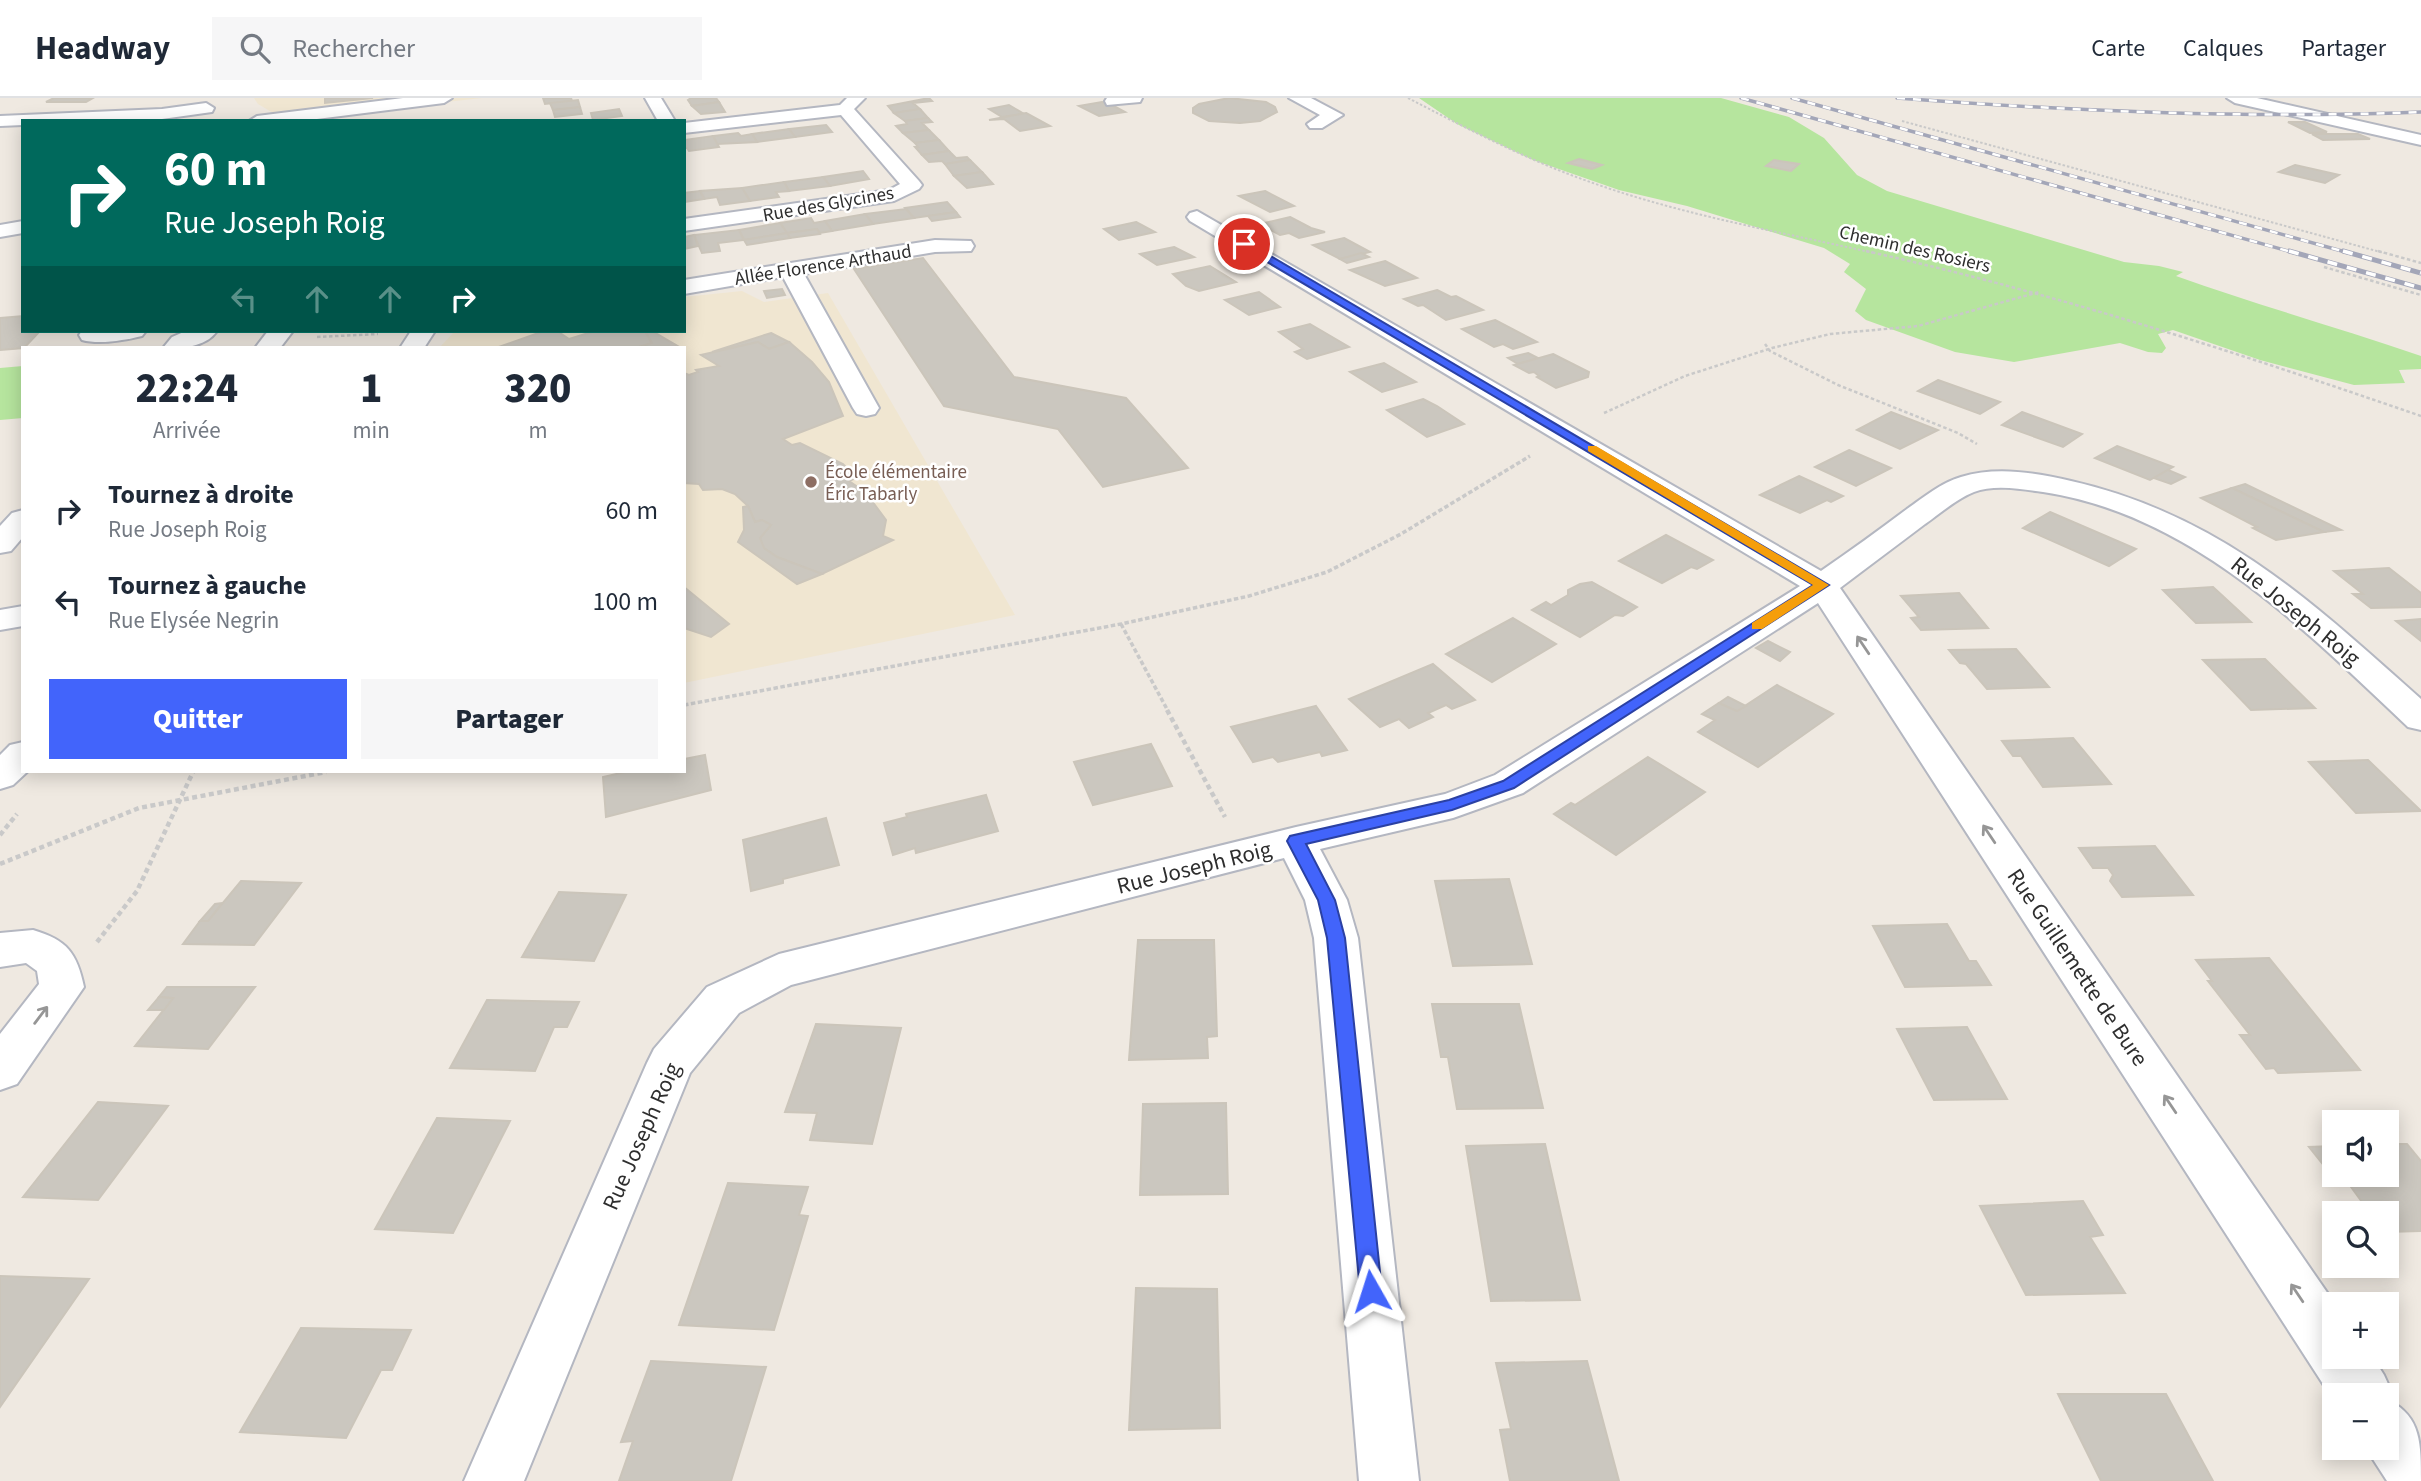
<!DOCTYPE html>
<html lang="fr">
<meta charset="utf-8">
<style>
body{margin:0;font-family:"Source Sans 3",sans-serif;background:#f6f6f7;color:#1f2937;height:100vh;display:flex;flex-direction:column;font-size:26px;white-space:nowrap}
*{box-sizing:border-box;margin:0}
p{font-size:23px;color:#747a83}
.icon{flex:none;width:38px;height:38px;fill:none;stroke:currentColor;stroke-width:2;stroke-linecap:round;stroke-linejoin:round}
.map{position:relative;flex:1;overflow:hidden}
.sheet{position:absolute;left:21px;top:248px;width:665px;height:427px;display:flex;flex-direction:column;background:#fff;border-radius:0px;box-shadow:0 4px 18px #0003}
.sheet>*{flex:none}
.guide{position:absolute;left:21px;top:21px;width:665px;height:214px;border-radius:0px;box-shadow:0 4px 18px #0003;background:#00695c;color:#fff;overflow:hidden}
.buttons{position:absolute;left:2322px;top:1012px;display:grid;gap:14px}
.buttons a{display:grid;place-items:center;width:77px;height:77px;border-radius:0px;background:#fff;box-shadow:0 4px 18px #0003;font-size:35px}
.pin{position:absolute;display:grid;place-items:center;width:60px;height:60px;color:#fff;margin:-30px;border:4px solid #fff;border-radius:50%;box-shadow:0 2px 7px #0007}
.me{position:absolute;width:77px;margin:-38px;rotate:354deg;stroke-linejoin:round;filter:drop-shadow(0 0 5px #0008)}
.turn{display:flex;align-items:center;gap:24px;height:147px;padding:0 28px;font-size:32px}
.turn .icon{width:91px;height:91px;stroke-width:2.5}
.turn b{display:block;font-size:49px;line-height:60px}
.lanes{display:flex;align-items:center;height:66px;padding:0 28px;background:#0003;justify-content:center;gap:35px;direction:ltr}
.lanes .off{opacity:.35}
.eta{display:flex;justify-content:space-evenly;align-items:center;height:119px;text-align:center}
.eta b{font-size:42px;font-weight:800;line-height:49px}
.cta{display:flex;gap:14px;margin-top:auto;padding:14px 28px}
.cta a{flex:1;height:80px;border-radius:0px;background:#4264fb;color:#fff;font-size:28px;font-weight:800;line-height:80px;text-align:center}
.cta a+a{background:#f6f6f7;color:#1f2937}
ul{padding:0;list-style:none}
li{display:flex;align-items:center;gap:21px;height:91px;padding:0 28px}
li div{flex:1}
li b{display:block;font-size:26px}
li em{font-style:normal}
header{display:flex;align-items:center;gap:42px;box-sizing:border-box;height:98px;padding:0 35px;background:#fff;border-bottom:2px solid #e0e1e3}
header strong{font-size:33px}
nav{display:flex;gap:38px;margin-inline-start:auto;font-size:24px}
.search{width:490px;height:63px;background:#f6f6f7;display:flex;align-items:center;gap:18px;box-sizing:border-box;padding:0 24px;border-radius:0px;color:#747a83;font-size:26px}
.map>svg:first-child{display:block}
.education{fill:#f0e6d1}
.green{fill:#b6e59e}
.building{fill:#cbc7bf;stroke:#cbc5ba;stroke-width:2}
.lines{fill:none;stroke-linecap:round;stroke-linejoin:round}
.minor-casing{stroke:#b4b7c1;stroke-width:4}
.path-far3{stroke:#c9c9c9;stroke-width:2;stroke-dasharray:2.5 2;stroke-linecap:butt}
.path-far2{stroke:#c9c9c9;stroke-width:2.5;stroke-dasharray:3.5 2.5;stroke-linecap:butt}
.path-far1{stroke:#c9c9c9;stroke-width:3.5;stroke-dasharray:4.5 2.5;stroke-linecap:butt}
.path{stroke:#c9c9c9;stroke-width:4.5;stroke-dasharray:5 3.5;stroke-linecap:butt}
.minor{fill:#fff;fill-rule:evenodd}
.rail-far1-casing{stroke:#a3a6b8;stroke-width:3.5}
.rail-casing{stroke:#a3a6b8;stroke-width:5}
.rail-far1{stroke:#fff;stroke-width:2.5;stroke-dasharray:8;stroke-linecap:butt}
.rail{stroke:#fff;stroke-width:3.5;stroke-dasharray:10;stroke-linecap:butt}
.oneway{stroke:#969696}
.route{fill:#4264fb;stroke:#2b41a3;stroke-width:2}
.slow{fill:#f59e0b}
.education-dot{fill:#8d6e63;stroke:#fff;stroke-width:2.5}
.labels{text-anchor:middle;stroke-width:5;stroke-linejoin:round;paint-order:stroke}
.far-street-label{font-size:19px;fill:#2e2e2e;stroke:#fff}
.far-education-label{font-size:19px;fill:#785e54;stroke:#fff;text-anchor:start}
.street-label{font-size:23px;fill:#2e2e2e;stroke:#fff}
</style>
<header>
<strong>Headway</strong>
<div class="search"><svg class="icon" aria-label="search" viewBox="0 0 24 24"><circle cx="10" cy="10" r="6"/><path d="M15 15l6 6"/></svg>Rechercher</div>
<nav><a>Carte</a><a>Calques</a><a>Partager</a></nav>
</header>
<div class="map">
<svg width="2421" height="1383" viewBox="0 0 2421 1383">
<rect width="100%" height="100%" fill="#efe9e1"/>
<g class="education">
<polygon points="254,0 482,0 285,22 258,6"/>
<polygon points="742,193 764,204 828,195 1015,517 684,585 684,250 439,250 455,233 684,233 684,199"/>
</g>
<g class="green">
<path d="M1419,0H1721L1789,19L1824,40L1857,77L1887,93L2124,164L2159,168L2183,174L2176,178C2257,207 2340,230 2421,258V271L2399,272L2405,285L2354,287L2260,262L2173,232L2158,236L2166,250L2162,255L2148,254L2120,245L2014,264L1955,254L1866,222L1855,213L1866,191L1844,174L1850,166L1824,150L1687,108L1619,92L1533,62L1457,26Z"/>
<polygon points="23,268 23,320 0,322 0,270"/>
</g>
<g class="building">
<polygon points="54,0 93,0 86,4 46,4"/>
<polygon points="325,0 373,0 325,5"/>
<polygon points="543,0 571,0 572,3 545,6"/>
<polygon points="691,0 716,0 719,4 692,8 688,2"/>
<polygon points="929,0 932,3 913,5 920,11 894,15 888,8"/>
<polygon points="1229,0 1266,4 1275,9 1277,14 1260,23 1240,25 1209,23 1193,15 1193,10 1199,6"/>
<polygon points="578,2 580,9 553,12 550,5"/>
<polygon points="719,4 725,14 701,16 692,8"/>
<polygon points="1102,4 1110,6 1125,14 1099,18 1079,8"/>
<polygon points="1009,7 1024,16 1002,19 989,11"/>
<polygon points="580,9 582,16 555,19 553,12"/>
<polygon points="619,11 622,18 593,22 591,15"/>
<polygon points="920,11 928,20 905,23 894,15"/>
<polygon points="1026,15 1050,28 1020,33 1004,21 989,22"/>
<polygon points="928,20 932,24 922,25 929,32 903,35 896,28 907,26 905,23"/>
<polygon points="2288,24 2305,24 2327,34 2310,35"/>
<polygon points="826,27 832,34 795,39 789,31"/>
<polygon points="789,31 795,39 757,44 752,36"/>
<polygon points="929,32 939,42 915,45 903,35"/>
<polygon points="738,35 741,38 752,36 757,44 717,46 713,38"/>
<polygon points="2312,36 2358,36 2370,41 2323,42"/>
<polygon points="713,38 719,49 689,53 687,50 684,50 684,42"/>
<polygon points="939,42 949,53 922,57 915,49 918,49 915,45"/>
<polygon points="949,53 956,60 967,59 970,62 945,66 942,63 929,64 922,57"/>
<polygon points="1579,61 1602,67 1592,71 1568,65"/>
<polygon points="970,62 982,74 954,78 945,66"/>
<polygon points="1774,62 1799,66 1791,73 1766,68"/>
<polygon points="2295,67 2339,77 2325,85 2279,74"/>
<polygon points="863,73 869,81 830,88 823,79"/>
<polygon points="982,74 993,86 967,90 954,78"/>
<polygon points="823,79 830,88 789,93 784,84"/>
<polygon points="784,84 789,93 776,94 779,99 750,103 742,90"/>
<polygon points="742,90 750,103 720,107 717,99 704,101 700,93"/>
<polygon points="700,93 704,101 684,104 684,95"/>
<polygon points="1265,93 1294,108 1270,114 1239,98"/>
<polygon points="947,104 956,114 914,120 905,110"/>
<polygon points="906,111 914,120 873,126 865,116"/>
<polygon points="956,114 960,119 932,123 928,118"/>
<polygon points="865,116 873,126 832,133 825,123"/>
<polygon points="1290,119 1311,130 1325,134 1299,140 1289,135 1280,137 1260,126"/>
<polygon points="811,120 814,125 825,123 832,133 820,135 817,131 787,135 780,125"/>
<polygon points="1136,124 1155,134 1119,142 1104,131"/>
<polygon points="780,125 787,135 744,142 739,132"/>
<polygon points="817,131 820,136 790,140 787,135"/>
<polygon points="739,132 744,142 718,145 720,153 702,155 694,137"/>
<polygon points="787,135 790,140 747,147 744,142"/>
<polygon points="694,137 698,148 684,151 684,139"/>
<polygon points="1344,140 1370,154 1340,161 1313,147"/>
<polygon points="1174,149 1194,159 1157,167 1140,156"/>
<polygon points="1361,155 1369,159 1347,165 1340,161"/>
<polygon points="923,160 1014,279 1126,300 1188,370 1103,389 1058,331 944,308 854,171"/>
<polygon points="1385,163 1417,180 1385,188 1350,172"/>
<polygon points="1210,168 1236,184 1199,193 1186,188 1173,176"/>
<polygon points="782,191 785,197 767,200 764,193"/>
<polygon points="1437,192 1451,199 1456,198 1483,212 1446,222 1423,207 1418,208 1404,201"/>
<polygon points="1259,194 1280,209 1249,217 1225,202"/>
<polygon points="23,218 23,233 40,233 24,250 0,252 0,220"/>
<polygon points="1495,222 1537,244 1513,251 1503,246 1494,249 1462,231"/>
<polygon points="1310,226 1349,249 1307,261 1295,254 1303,251 1279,234"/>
<polygon points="544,233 557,233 569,241 595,233 645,233 652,245 636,250 496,250"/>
<polygon points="645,233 652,233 681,250 636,250 652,245"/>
<polygon points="771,235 789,244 769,251 758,244 712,254"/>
<polygon points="758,244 769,251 789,244 812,264 829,284 843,318 783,341 792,347 800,345 843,366 856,380 849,383 875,401 872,403 886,422 883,438 893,442 822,476 777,459 764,450 760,440 771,427 762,422 755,424 748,408 735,396 722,391 703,392 699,386 684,385 684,275 689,277 698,274 696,272 719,268 701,257"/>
<polygon points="1528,255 1538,260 1518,266 1508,260"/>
<polygon points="1553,256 1589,274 1588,279 1556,290 1537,279 1539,278 1534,274 1529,275 1514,267"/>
<polygon points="1384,265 1416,284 1382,294 1350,274"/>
<polygon points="1938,282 2000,304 1980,316 1918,293"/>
<polygon points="1423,301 1437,308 1464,326 1427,339 1387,312"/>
<polygon points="1891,314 1938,332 1900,351 1857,332"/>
<polygon points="2022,314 2082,336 2063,349 2002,327"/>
<polygon points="2117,348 2173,369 2150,382 2095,360"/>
<polygon points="1849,352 1891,370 1856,388 1815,369"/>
<polygon points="2168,372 2185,379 2171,386 2154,380"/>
<polygon points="1799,378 1843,398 1831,404 1827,402 1800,415 1760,397"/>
<polygon points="2245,386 2341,432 2324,434 2232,390"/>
<polygon points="2232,390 2324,434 2276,442 2253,430 2257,429 2201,400"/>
<polygon points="748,408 755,424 762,422 771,427 760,440 764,450 777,459 822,476 797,486 738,444 744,432 743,409"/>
<polygon points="2050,414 2136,451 2109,468 2023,430"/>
<polygon points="1666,437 1713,462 1697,471 1691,469 1662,485 1619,463"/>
<polygon points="2389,470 2421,495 2421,509 2371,510 2353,496 2363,496 2334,473"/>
<polygon points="1592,484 1637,509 1623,518 1615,517 1580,539 1532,512 1546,504 1551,507 1568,497 1568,492 1580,486"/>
<polygon points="684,489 729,526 711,539 684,530"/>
<polygon points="2213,489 2251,524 2196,525 2163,492"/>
<polygon points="1959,495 1988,530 1921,532 1911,520 1919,519 1901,498"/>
<polygon points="1513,520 1556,546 1492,584 1446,556"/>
<polygon points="2421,521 2421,543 2396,523"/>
<polygon points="1768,543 1790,554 1780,563 1756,550"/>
<polygon points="2016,551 2049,589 1987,591 1966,566 1960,565 1949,552"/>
<polygon points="2265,561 2315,610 2251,612 2203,562"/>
<polygon points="1433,566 1475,602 1452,611 1446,607 1428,615 1433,619 1409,630 1399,621 1380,629 1349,601"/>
<polygon points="1777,587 1833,616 1758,669 1698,634 1715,622 1702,616 1719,605 1737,613"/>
<polygon points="1728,599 1746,608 1737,613 1719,605"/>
<polygon points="1316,608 1347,652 1322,658 1320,654 1278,664 1273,659 1253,664 1231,629"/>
<polygon points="2073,640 2111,686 2043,689 2021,658 2013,658 2002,643"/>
<polygon points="1151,646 1172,688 1093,707 1074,664"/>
<polygon points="705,657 711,692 606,719 603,679 625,674 684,674 684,661"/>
<polygon points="1648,659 1705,694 1616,757 1554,716 1571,705 1575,707"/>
<polygon points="2368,662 2421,713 2356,715 2309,664"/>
<polygon points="986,697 998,733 916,755 915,750 893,757 884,725 907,719 906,716"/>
<polygon points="826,720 839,767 783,781 783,785 751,793 743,742"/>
<polygon points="2155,748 2193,797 2122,799 2110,783 2113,777 2108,770 2093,770 2079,750"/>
<polygon points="1509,781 1532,866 1453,868 1435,783"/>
<polygon points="241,783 301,785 254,847 183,846 200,823 208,823"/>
<polygon points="559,794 626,797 594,863 522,859"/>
<polygon points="222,805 208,823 200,823 215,806"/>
<polygon points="1947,826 1969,863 1976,863 1991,887 1905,889 1873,828"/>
<polygon points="1138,842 1214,842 1217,938 1207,939 1208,960 1129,962"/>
<polygon points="2269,860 2360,972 2278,975 2274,970 2266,971 2240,937 2250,937 2208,883 2212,883 2196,862"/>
<polygon points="167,889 255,889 208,951 135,948 173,900 159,899"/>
<polygon points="159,899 173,900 164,912 148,912"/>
<polygon points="487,902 579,904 567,929 554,929 535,973 450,970"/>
<polygon points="1432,906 1519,906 1543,1010 1457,1011 1448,959 1441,959"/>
<polygon points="816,926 901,930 872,1046 810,1042 817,1015 785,1014"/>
<polygon points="1967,929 2007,1001 1934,1002 1897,931"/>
<polygon points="98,1004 168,1008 98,1102 23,1099"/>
<polygon points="1226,1005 1228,1096 1140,1097 1143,1006"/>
<polygon points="437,1020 510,1023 453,1135 375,1131"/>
<polygon points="1545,1046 1580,1202 1491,1203 1466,1048"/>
<polygon points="2387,1046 2407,1046 2421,1063 2421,1133 2387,1134 2387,1115 2370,1115 2343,1078 2333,1079 2309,1049 2334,1048 2334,1076 2387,1076"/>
<polygon points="728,1085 808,1089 799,1117 808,1118 774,1232 679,1227"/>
<polygon points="2083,1103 2103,1137 2090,1139 2125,1195 2026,1197 1980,1108"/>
<polygon points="0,1178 89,1181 0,1309"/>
<polygon points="1136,1190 1217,1191 1220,1330 1129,1332"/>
<polygon points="301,1230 411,1232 392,1272 381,1272 346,1340 240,1334"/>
<polygon points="651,1263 766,1269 731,1383 619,1383 633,1343 621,1344"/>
<polygon points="1587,1263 1619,1383 1510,1383 1500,1332 1511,1331 1496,1265"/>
<polygon points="2058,1296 2166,1296 2213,1383 2101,1383"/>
</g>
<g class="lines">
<g class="minor-casing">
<g id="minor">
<polygon points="403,0 452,0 444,5 301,23 249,23 257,18"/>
<polygon points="645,0 661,0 675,23 658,23"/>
<polygon points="847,0 865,0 854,11 919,83 922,87 919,91 894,103 684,133 684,121 889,92 900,86 841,17 684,35 684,25 840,7"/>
<polygon points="1107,0 1142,0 1140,4 1107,7 1105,3"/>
<polygon points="1289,0 1311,0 1343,17 1322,30 1310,30 1307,26 1320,17"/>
<polygon points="2227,0 2257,0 2421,37 2421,47 2235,5"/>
<polygon points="206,5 214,10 212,14 162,21 23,23 23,27 0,28 0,18 162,11"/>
<path d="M1197,113L1821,473C1850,453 1879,432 1907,411C1924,399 1941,385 1961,379C1997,368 2036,375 2071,383C2220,417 2311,503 2421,601V632L2408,629C2304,531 2191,416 2043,394C2022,391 1994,386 1974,394C1956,401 1941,415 1925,426C1897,447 1868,469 1840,490L2335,1206L2334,1258H2372L2384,1277L2393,1297L2390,1303C2421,1319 2421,1346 2421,1383H2387L2365,1349H2387V1297H2334V1303L1818,505L1523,695L1453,720L1320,751L1347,802L1358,840L1419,1383H1359L1314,840L1305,802L1284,760L791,887L739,915L690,975L524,1383H464L647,965L654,951L707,889L779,856L1296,729L1445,696L1495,677L1800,488L1190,123L1187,119L1190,115Z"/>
<polygon points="23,123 23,135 0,139 0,127"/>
<polygon points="935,142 971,143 974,148 971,153 935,154 804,176 879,310 875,316 866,318 857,316 853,310 783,179 684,196 684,182"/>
<path d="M82,233H146L142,238C125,242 100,247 82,242L79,237Z"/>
<path d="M186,233H217C205,250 181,250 163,250L172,239Z"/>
<polygon points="268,233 293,233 280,250 255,250"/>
<polygon points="411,233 435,233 424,250 400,250"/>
<polygon points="23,412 23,439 11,453 0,455 0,428 12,415"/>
<polygon points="23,508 23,528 0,532 0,512"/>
<polygon points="23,644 23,674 27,674 13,687 0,691 0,657 10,647"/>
<path d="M33,832C67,842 77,855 84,889L17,986L0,992V936L39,886L37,873L26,865L0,869V835Z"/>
</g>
</g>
<g class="path-far3">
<path d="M1408,0C1468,31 1529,63 1593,85C1683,117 1780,134 1874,155"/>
<polyline points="1902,23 2384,155"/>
</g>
<g class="path-far2">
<path d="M1866,153C2058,196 2235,254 2421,318"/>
<polyline points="2378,153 2421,165"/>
<polyline points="2324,169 2421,197"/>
<polyline points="317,239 378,236"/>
<polyline points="1765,246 1770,253 1838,287 1958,335 1977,346"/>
<polyline points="1604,315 1685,278 1772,250 1830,236 1918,228 2039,194"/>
</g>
<g class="path-far1">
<polyline points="1121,526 1168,613"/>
<polyline points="684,607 1121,526 1249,498 1327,474 1401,436 1530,358"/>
</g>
<g class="path">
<polyline points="1167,612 1225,719"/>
<polyline points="0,737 17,716"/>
<polyline points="0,766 139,710 326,674"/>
<polyline points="97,844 137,793 193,674"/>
</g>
<use href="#minor" class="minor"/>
<g class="rail-far1-casing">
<g id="rail-far1">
<polyline points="1741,0 2295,155"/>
<polyline points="1792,0 2349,155"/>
<path d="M1897,0C2072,13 2246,21 2421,14"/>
</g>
</g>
<g class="rail-casing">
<g id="rail">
<polyline points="2289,153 2421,190"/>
<polyline points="2343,153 2421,175"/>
</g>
</g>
<use href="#rail-far1" class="rail-far1"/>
<use href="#rail" class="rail"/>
</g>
<defs><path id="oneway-shaft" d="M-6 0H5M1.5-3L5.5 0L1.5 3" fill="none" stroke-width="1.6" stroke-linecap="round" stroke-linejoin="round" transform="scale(1.75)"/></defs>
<g class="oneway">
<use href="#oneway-shaft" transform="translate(1863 547) rotate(-124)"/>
<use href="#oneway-shaft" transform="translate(1989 736) rotate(-124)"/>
<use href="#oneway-shaft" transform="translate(41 917) rotate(-53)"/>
<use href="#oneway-shaft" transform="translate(2170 1006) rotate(-124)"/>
<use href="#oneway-shaft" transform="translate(2297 1195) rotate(-124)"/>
</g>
<polygon class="route" points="1240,144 1247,144 1829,487 1514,690 1452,712 1306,746 1335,802 1345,840 1382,1193 1379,1201 1371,1204 1363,1201 1360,1193 1327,840 1318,802 1287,743 1290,738 1449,702 1503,683 1813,487 1240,148"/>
<polygon class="slow" points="1588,348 1596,348 1829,487 1762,531 1752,531 1752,525 1813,487 1588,353"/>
<circle class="education-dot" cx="811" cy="384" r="7"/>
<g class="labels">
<g class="far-street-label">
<text transform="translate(828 105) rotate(-10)" y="7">Rue des Glycines</text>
<text transform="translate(1915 150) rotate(13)" y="7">Chemin des Rosiers</text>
<text transform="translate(823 166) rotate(-9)" y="7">Allée Florence Arthaud</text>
</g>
<g class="far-education-label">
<text x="825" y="380">École élémentaire<tspan x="825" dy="22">Éric Tabarly</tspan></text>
</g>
<g class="street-label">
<text transform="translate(2296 513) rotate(39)" y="8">Rue Joseph Roig</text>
<text transform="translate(1194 769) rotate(-14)" y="8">Rue Joseph Roig</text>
<text transform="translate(2078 869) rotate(56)" y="8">Rue Guillemette de Bure</text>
<text transform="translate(641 1038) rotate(-66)" y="8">Rue Joseph Roig</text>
</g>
</g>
</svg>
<div class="buttons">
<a><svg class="icon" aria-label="sound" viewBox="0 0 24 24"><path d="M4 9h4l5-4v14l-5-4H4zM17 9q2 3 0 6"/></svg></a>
<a><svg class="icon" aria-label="search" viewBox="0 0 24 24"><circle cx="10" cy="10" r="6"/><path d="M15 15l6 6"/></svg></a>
<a>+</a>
<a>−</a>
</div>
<div class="pin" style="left:1244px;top:146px;background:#d93025"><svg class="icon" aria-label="arrive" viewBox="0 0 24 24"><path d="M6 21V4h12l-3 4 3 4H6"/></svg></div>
<svg class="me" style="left:1371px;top:1193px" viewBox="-20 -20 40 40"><path d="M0-17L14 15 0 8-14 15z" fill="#4264fb" stroke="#fff" stroke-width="4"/></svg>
<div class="guide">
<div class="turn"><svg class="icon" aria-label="right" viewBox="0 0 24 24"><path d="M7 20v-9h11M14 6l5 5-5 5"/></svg><div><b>60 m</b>Rue Joseph Roig</div></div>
<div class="lanes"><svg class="icon off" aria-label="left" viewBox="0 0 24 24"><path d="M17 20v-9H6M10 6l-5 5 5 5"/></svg><svg class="icon off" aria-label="ahead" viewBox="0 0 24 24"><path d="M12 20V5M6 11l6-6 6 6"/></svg><svg class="icon off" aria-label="ahead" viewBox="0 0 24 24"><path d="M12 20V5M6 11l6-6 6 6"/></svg><svg class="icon" aria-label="right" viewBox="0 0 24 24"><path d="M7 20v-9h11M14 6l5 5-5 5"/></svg></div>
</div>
<section class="sheet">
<div class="eta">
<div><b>22:24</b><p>Arrivée</p></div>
<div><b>1</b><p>min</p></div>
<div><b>320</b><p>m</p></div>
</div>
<ul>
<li><svg class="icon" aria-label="right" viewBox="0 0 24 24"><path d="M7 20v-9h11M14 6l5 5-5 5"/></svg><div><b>Tournez à droite</b><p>Rue Joseph Roig</p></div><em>60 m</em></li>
<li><svg class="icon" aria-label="left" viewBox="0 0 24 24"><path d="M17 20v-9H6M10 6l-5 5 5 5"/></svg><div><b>Tournez à gauche</b><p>Rue Elysée Negrin</p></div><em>100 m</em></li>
</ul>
<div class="cta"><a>Quitter</a><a>Partager</a></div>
</section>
</div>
